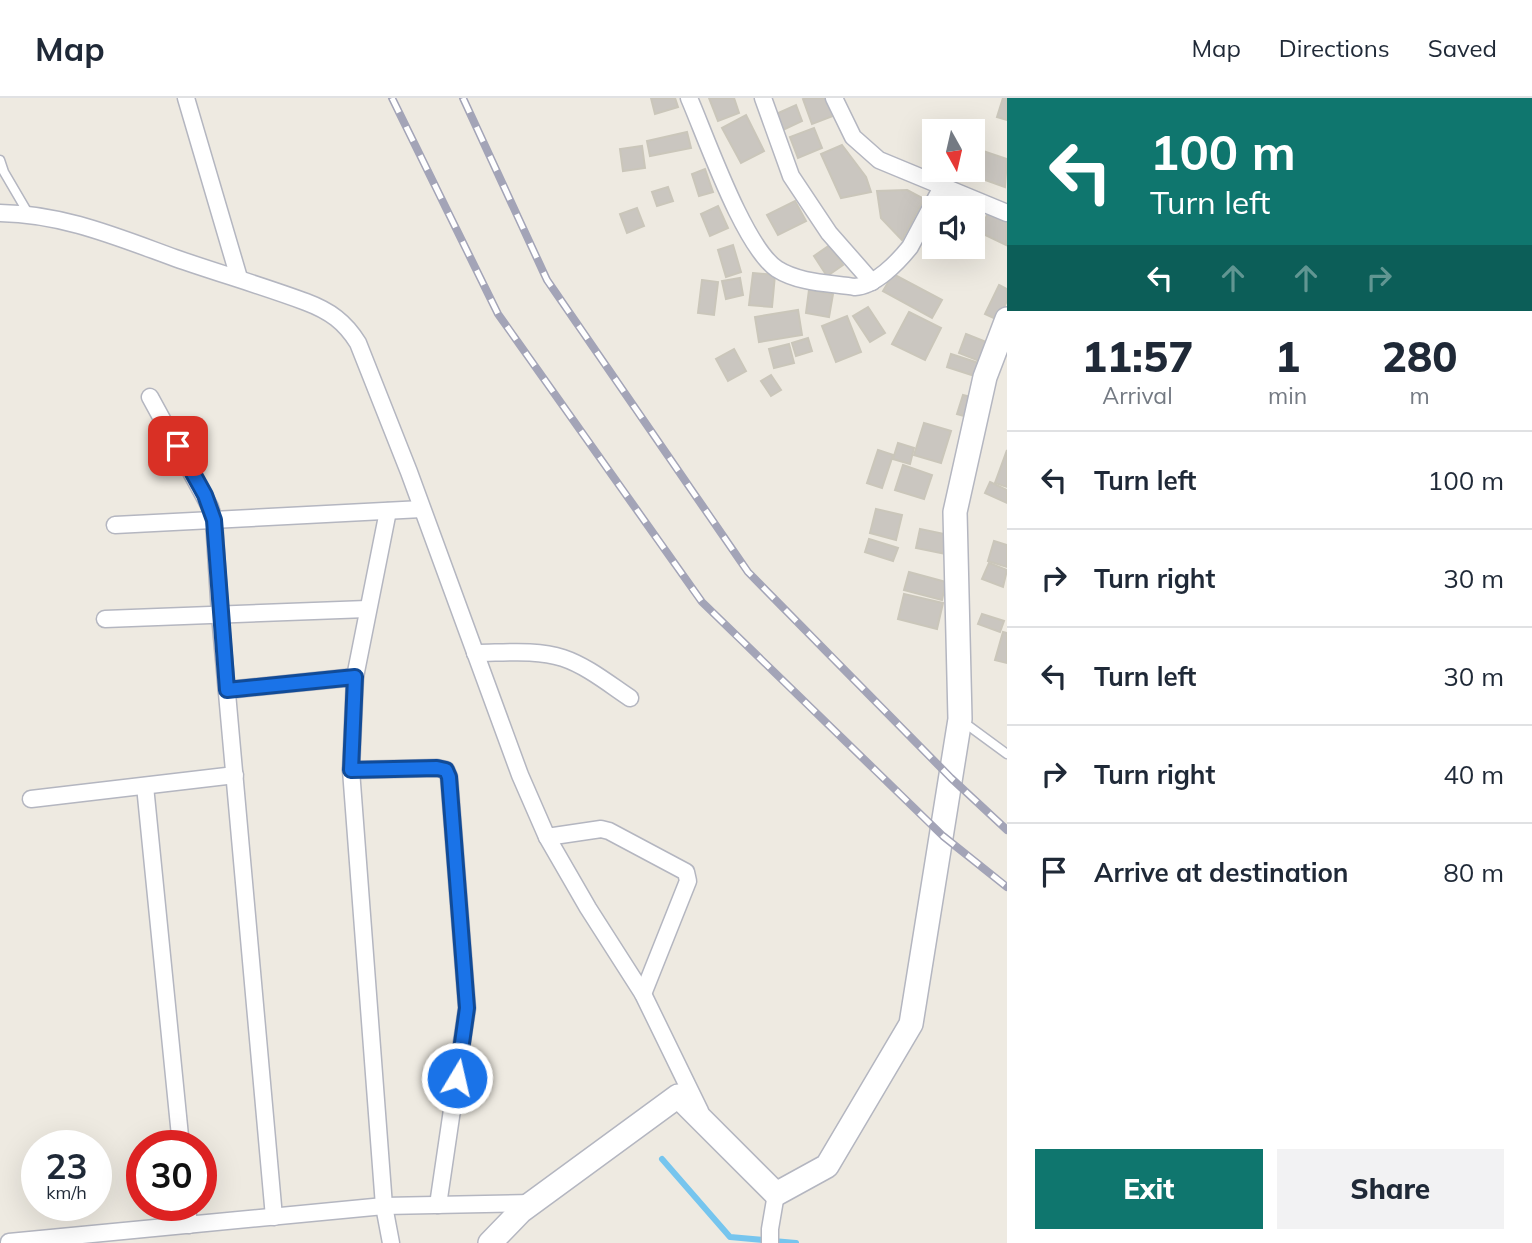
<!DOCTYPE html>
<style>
body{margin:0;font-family:Mulish,sans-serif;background:#f2f2f3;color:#1f2937;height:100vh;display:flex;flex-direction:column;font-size:26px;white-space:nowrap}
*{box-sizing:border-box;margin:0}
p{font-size:23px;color:#747a83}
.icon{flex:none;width:38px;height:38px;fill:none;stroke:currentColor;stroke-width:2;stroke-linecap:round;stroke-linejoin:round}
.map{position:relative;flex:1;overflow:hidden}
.drawer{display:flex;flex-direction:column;background:#fff;width:525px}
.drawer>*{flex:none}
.guide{background:#0f766e;color:#fff;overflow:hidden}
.needle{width:46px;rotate:172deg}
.fabs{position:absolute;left:922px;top:21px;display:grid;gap:14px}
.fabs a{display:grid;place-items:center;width:63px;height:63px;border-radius:0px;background:#fff;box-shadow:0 7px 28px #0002;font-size:35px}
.speed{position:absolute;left:21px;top:1032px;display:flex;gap:14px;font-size:35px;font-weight:700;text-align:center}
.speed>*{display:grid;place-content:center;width:91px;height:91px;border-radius:50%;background:#fff;box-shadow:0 7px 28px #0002;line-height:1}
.speed small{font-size:18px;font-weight:400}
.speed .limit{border:10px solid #d22;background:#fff;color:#111}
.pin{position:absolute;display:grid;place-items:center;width:60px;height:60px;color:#fff;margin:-30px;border-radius:14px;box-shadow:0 4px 10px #0006}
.me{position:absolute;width:77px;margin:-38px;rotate:9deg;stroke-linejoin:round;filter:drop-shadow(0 0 5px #0008)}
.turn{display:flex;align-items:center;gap:24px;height:147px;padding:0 28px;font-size:32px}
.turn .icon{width:91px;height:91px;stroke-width:2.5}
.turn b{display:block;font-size:49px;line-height:60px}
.lanes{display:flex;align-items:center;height:66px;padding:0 28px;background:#0003;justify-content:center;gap:35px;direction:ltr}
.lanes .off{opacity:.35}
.eta{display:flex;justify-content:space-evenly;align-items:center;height:119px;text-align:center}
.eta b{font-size:42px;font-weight:800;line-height:49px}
.primary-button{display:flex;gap:14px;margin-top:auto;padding:14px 28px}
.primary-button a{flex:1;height:80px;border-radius:0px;background:#0f766e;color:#fff;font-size:28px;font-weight:800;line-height:80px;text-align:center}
.primary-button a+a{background:#f2f2f3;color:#1f2937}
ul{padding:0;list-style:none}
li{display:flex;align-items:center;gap:21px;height:98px;padding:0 28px;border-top:2px solid #e0e1e3}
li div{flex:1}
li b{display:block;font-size:26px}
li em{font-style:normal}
header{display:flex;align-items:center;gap:42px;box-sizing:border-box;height:98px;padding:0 35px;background:#fff;border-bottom:2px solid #e0e1e3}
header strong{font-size:33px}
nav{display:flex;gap:38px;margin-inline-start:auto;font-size:24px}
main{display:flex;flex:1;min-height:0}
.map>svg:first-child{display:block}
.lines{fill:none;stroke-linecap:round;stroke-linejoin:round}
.stream{stroke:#76c5ee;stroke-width:6}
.building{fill:#cac6c0;stroke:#cac6ba;stroke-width:2}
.lane-casing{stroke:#b4b6c0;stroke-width:11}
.street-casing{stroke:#b4b6c0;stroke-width:19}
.secondary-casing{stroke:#b4b6c0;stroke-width:26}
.lane{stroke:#fff;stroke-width:8}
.street{stroke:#fff;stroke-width:16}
.secondary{stroke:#fff;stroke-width:23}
.rail-casing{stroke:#a3a4b7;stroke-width:8}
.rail{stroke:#fff;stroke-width:5;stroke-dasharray:16;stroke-linecap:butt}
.route-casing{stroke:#114b97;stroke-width:18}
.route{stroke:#1a73e8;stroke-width:12}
</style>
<header>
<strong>Map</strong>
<nav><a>Map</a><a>Directions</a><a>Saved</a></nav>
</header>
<main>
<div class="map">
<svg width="1007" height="1145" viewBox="0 0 1007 1145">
<rect width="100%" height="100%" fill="#eeeae1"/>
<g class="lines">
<polyline class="stream" points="662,1061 730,1139 796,1145"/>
</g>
<g class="building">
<polygon points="651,0 675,0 678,9 655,16"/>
<polygon points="709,0 734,0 739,15 718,23"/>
<polygon points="806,0 826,0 833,18 812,26 803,1"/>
<polygon points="1003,0 1007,0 1007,22 997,19"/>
<polygon points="796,7 802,23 783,32 776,16"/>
<polygon points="746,17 764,53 741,65 722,30"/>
<polygon points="814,30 822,50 798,60 790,39"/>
<polygon points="687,34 691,50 650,58 647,43"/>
<polygon points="842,47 866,79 871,94 841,100 821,56"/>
<polygon points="642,48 645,70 623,73 620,51"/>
<polygon points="980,52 1007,61 1005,89 971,77"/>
<polygon points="705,71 713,94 699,98 692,76"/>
<polygon points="668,89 673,103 657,108 652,94"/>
<polygon points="907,92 924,101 902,142 881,120 877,93"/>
<polygon points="947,97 978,111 973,121 973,110 940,110"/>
<polygon points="795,103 806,123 778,137 767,117"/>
<polygon points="718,108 728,130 710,138 701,116"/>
<polygon points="637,110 644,128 627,135 620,116"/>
<polygon points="988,115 1007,124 1006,147 979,134"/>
<polygon points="733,147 741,174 726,179 718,152"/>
<polygon points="830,147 843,167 827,178 814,158"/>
<polygon points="753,175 775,177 772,209 749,207"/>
<polygon points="893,176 942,202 932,220 883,193"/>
<polygon points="740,180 743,197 726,201 722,183"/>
<polygon points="702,182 718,184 714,217 698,215"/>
<polygon points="999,187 1007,191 1007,203 998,222 985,216"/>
<polygon points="809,192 833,196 829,219 806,215"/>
<polygon points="868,209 885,235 870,244 853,218"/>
<polygon points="798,212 802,237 759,244 755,219"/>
<polygon points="909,214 941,230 925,262 892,246"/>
<polygon points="847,218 861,254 836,264 822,228"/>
<polygon points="966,236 1004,251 997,270 959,255"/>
<polygon points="808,240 812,253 796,258 792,245"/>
<polygon points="789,246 794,265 774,270 769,251"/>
<polygon points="734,251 746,273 728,283 716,261"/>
<polygon points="951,256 994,270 990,283 947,269"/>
<polygon points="771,277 781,292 771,298 761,283"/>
<polygon points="963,297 975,300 982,323 957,316"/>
<polygon points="924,325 951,333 941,365 914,357"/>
<polygon points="898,345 914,350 910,366 893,361"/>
<polygon points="878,352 893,357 882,390 867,385"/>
<polygon points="1007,352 1007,389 995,385"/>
<polygon points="903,367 932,377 924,401 895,392"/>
<polygon points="990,384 1007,392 1007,405 985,395"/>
<polygon points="876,411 902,417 896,442 870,435"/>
<polygon points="920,431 949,437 946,456 916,450"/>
<polygon points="869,441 898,450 893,463 865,454"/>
<polygon points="994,443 1007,447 1007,469 988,463"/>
<polygon points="989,465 1007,472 1003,489 982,481"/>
<polygon points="909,474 946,484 942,502 904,492"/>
<polygon points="904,496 943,505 937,531 898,521"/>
<polygon points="982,516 1004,523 1000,534 978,526"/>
<polygon points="1003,534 1007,535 1007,565 995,562"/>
</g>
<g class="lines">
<g class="lane-casing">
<g id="lane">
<polyline points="0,62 4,74 28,115"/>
<polyline points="962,623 1007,656"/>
</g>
</g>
<g class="street-casing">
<g id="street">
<polyline points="186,0 239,180"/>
<path d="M689,0C706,39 744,149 777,171C799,185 829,185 855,189C875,188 898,164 910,149L943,87"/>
<polyline points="763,0 791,78 829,135 872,184"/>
<polyline points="834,0 853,39 879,62 1007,115"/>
<path d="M0,115C63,116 117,139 175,160C218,175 263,188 306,204C330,213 345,224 358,245L409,374L520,677L547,739L588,810L643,896L700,1013"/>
<polyline points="150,299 210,409 214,422 220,517 274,1119"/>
<polyline points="388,413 355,579 351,672 384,1108 391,1145"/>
<polyline points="115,427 422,411"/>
<polyline points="105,521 367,511"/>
<path d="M475,555C503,555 536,551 563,560C587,568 609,586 630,600"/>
<polyline points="227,592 355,579"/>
<polyline points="351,672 437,670 446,672 449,679 467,910 438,1107"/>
<polyline points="145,688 181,1048"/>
<polyline points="31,701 235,677"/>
<polyline points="547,739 601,731 609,733 686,774 688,783 643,896"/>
<polyline points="187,1108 189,1127"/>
<polyline points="9,1144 384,1108 532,1105"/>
<polyline points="770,1145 770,1131 776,1096"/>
</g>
</g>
<g class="secondary-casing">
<polyline id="secondary" points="490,1145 521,1113 678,998 776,1096 827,1068 911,926 960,621 955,414 985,279 1007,221"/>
</g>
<use href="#lane" class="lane"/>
<use href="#street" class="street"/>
<use href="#secondary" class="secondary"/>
<g class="rail-casing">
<g id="rail">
<polyline points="392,0 498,216 702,504 943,738 1007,789"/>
<polyline points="463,0 547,182 748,474 951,680 1007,732"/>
</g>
</g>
<use href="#rail" class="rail"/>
</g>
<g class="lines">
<g class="route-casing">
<polyline id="route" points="178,348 205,397 214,422 227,592 355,579 351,672 437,670 446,672 449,679 467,910 457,980"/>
</g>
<use href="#route" class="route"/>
</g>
</svg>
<div class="fabs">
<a><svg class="needle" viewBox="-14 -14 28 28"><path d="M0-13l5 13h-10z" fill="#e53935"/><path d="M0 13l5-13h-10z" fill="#747a83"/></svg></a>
<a><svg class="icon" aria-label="sound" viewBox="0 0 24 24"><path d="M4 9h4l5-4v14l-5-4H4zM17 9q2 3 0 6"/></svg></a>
</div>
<div class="speed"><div>23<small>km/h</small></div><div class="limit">30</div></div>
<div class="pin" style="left:178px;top:348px;background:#d93025"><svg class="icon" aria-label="arrive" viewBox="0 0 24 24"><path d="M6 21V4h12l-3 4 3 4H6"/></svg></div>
<svg class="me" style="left:457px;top:980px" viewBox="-20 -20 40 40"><circle r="17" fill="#1a73e8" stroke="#fff" stroke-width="3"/><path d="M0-11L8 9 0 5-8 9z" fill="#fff"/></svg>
</div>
<section class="drawer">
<div class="guide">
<div class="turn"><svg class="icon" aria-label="left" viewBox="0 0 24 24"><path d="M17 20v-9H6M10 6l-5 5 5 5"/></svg><div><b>100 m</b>Turn left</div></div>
<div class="lanes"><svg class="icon" aria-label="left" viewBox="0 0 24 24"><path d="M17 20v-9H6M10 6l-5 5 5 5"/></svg><svg class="icon off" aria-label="ahead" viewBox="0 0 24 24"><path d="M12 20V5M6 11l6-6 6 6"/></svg><svg class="icon off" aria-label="ahead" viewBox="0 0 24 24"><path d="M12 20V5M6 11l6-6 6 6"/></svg><svg class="icon off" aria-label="right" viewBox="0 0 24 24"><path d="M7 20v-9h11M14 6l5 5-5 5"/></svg></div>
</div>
<div class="eta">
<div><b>11:57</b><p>Arrival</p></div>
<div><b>1</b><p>min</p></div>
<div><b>280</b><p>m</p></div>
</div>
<ul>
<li><svg class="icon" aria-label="left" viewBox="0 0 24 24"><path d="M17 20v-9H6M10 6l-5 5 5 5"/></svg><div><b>Turn left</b></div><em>100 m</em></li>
<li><svg class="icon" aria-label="right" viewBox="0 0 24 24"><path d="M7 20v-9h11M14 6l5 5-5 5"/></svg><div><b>Turn right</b></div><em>30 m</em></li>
<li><svg class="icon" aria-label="left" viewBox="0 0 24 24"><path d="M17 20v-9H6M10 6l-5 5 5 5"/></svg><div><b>Turn left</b></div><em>30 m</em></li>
<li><svg class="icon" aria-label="right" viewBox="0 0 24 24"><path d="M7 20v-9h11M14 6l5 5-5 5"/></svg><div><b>Turn right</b></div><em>40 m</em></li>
<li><svg class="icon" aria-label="arrive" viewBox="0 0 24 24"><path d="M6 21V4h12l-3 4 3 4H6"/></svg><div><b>Arrive at destination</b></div><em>80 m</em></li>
</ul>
<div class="primary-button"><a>Exit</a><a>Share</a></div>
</section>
</main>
